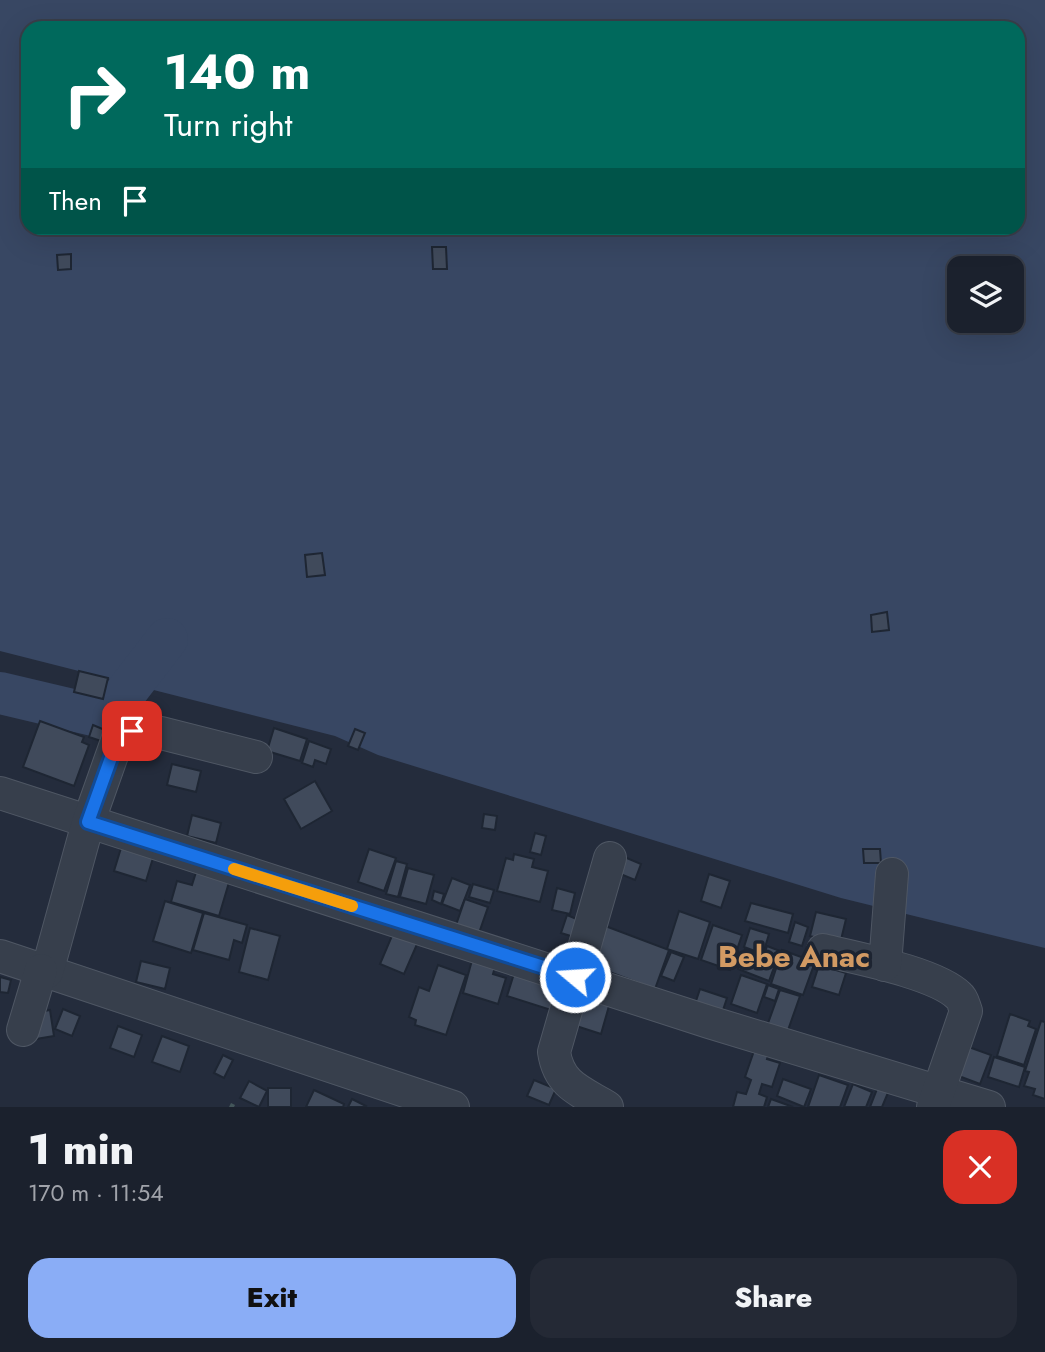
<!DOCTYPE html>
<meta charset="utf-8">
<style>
body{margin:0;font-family:Jost,sans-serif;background:#242935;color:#f1f3f6;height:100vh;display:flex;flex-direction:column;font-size:26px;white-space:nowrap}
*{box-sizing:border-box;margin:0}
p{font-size:23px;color:#a0a3aa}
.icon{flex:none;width:38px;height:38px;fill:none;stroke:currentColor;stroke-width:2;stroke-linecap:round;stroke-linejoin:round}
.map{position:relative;height:1107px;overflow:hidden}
.panel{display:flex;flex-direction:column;background:#1b212d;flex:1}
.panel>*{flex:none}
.hud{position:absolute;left:21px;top:21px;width:1004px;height:214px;border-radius:21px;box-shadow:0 7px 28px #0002,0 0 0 2px #393e49;background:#00695c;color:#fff;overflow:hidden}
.fabs{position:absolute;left:947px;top:256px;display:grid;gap:14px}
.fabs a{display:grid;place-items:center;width:77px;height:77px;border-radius:14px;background:#1b212d;box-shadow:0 7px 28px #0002,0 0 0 2px #393e49;font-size:35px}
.pin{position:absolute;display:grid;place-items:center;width:60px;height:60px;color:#fff;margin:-30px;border-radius:14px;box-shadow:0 4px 10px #0006}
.me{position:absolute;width:77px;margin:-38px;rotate:288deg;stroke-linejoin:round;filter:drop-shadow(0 0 5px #0008)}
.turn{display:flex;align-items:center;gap:24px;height:147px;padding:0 28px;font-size:32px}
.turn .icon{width:91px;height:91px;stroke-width:2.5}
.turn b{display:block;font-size:49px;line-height:60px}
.then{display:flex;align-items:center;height:66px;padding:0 28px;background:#0003;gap:14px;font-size:26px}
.round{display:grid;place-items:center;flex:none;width:74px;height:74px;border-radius:21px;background:#242935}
.head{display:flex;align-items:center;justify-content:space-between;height:119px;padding:0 28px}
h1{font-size:42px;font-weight:800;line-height:52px}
.cta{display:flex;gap:14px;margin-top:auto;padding:14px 28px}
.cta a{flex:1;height:80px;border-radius:21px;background:#8aadf6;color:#111;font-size:28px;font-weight:800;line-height:80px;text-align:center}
.cta a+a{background:#242935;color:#f1f3f6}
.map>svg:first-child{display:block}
.water{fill:#384763;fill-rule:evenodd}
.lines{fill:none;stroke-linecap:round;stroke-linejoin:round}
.river{stroke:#384763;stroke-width:42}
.building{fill:#404a5b;stroke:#1e2633;stroke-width:2}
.minor-casing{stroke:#4f5764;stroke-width:34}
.path{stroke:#43565a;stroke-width:4.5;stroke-dasharray:5 5;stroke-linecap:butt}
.minor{stroke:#373f4c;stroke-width:32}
.route-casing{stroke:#114b97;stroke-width:18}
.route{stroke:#1a73e8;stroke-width:12}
.slow{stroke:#f59e0b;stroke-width:12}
.labels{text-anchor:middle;stroke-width:7;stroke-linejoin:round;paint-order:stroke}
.quarter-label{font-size:30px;font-weight:bold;fill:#d29a63;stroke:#1d2431}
</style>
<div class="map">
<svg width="1045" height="1107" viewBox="0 0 1045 1107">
<rect width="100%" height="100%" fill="#242c3c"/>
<path class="water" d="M0,0H1045V948L841,898L378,755L335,736L0,651ZM28,28H1018V228H28ZM959,268H1012V320H959Z"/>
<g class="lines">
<polyline class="river" points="0,693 106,718 167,639"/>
</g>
<g class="building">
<polygon points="432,247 446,247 447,269 433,269"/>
<polygon points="71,254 71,269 58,270 57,255"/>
<polygon points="322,553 325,575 307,577 305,555"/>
<polygon points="887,612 889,630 872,632 871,615"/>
<polygon points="79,671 108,678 103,699 74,692"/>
<polygon points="40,721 84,737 82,742 89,745 74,786 23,767"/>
<polygon points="93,725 105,730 101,741 89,737"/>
<polygon points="274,728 307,739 300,761 267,751"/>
<polygon points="355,729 365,733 358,750 348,746"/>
<polygon points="309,741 331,749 326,764 315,760 313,767 302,763"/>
<polygon points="172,764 201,771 196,792 167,785"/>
<polygon points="315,781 332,811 301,829 284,799"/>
<polygon points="484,814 497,816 495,830 482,828"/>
<polygon points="192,815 221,823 216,843 187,836"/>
<polygon points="535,833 546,836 541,855 530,852"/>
<polygon points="121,848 153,858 146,881 114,871"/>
<polygon points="369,849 396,858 384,891 358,882"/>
<polygon points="863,849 880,849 881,863 864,863"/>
<polygon points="615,853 641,864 635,880 608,869"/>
<polygon points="514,854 534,859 532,867 548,871 540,902 497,891 506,858 513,860"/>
<polygon points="396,861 407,864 398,897 386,894"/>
<polygon points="408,868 434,875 426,904 400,897"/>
<polygon points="197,869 230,879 219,916 171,902 177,881 192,885"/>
<polygon points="709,874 730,881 721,908 701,901"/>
<polygon points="452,878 470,885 460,911 442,904"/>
<polygon points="473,884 494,890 490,903 469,897"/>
<polygon points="557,888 575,893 570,914 552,910"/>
<polygon points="434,891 444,894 441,904 432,900"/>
<polygon points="465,899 488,907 479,933 456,925"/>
<polygon points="165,901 203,913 191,953 153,941"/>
<polygon points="751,903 793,914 788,933 745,921"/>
<polygon points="679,911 710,922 698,959 667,949"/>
<polygon points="816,912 846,919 840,944 810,936"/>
<polygon points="204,913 247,925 242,943 234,940 229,960 193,950"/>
<polygon points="567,915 579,920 574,937 561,933"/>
<polygon points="795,922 808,927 802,946 789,942"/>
<polygon points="600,924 669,950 655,989 585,963"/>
<polygon points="713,925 742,935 730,970 701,960"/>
<polygon points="250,928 280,936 268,980 239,972"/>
<polygon points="750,928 769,934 763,954 744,947"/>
<polygon points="394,931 418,942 404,974 380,964"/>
<polygon points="767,946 780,951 769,981 738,969 745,949 764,955"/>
<polygon points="782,950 815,962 803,995 771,984"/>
<polygon points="671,952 684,957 674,981 661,976"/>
<polygon points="474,953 497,960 493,974 506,978 498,1004 463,993"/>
<polygon points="141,961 170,968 165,989 136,982"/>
<polygon points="517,964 560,978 551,1010 507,996"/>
<polygon points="438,965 466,975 446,1035 415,1025 416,1020 409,1017 419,987 429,991"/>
<polygon points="819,965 846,973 839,995 812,987"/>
<polygon points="741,975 767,984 757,1013 731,1004"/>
<polygon points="0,977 11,980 8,993 0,992"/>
<polygon points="768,985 779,989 775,1001 764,997"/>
<polygon points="581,989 611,999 601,1034 570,1024"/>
<polygon points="700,989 727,998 721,1016 694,1007"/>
<polygon points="780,990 800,996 787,1033 767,1026"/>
<polygon points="63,1009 80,1016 72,1036 55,1029"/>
<polygon points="50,1010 54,1036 36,1039 32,1013"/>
<polygon points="1010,1014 1030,1021 1028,1026 1036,1029 1024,1065 997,1056"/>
<polygon points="1041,1021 1045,1022 1045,1099 1033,1095 1035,1089 1024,1086 1029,1072 1025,1071"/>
<polygon points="118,1026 142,1035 134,1057 110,1048"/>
<polygon points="162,1036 189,1046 180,1072 152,1062"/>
<polygon points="966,1046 991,1055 980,1084 956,1075"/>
<polygon points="755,1048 769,1053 767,1059 780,1063 772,1087 762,1084 759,1094 767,1097 764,1107 733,1107 737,1092 746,1094 751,1080 745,1077"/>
<polygon points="223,1055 233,1060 224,1078 214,1073"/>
<polygon points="994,1057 1025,1067 1019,1087 988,1077"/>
<polygon points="819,1075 848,1085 840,1107 808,1107"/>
<polygon points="783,1079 811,1089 804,1107 777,1096"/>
<polygon points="534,1080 556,1089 549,1105 527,1096"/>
<polygon points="249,1081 267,1091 259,1107 240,1098"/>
<polygon points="853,1084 872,1092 866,1107 844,1107"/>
<polygon points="879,1084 890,1088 882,1107 870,1107"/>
<rect x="268" y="1088" width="23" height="19"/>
<polygon points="314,1090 344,1104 343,1107 306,1107"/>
<polygon points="352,1099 366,1106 365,1107 348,1107"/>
<polygon points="771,1099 793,1107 768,1107"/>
</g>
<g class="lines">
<g class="minor-casing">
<g id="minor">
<polyline points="0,793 709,1022 989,1107"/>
<path d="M823,950C856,958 936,973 959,996C963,999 964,1006 966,1011L933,1107"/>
<polyline points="0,956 453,1107"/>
<polyline points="885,965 892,874"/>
<polyline points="47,972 88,823 117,741 132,731 161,733 256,757"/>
<polyline points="23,1030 41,970"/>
<path d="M607,1107C580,1091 559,1085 554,1052L610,858"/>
</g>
</g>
<polyline class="path" points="230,1105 234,1107"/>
<use href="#minor" class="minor"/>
</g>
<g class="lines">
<g class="route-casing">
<polyline id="route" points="132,731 117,741 88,822 575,977"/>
</g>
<use href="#route" class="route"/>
<polyline class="slow" points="234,869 352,906"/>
</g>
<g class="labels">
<g class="quarter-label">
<text x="794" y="967">Bebe Anac</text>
</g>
</g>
</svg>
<div class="fabs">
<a><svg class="icon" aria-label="layers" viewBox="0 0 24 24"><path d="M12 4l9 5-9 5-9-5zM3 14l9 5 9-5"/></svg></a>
</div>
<div class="pin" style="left:132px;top:731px;background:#d93025"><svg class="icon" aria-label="arrive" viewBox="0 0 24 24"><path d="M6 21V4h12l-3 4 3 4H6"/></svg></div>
<svg class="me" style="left:575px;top:977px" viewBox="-20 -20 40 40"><circle r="17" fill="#1a73e8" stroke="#fff" stroke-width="3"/><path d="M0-11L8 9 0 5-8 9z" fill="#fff"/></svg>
<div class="hud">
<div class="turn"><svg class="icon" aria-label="right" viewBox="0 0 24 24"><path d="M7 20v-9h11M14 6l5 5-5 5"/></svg><div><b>140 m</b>Turn right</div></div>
<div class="then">Then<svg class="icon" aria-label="arrive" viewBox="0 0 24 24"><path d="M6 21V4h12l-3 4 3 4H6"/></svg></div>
</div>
</div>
<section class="panel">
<div class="head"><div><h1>1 min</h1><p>170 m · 11:54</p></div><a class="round" style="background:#d93025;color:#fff"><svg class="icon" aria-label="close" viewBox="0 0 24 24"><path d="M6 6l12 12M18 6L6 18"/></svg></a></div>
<div class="cta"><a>Exit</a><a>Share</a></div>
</section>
